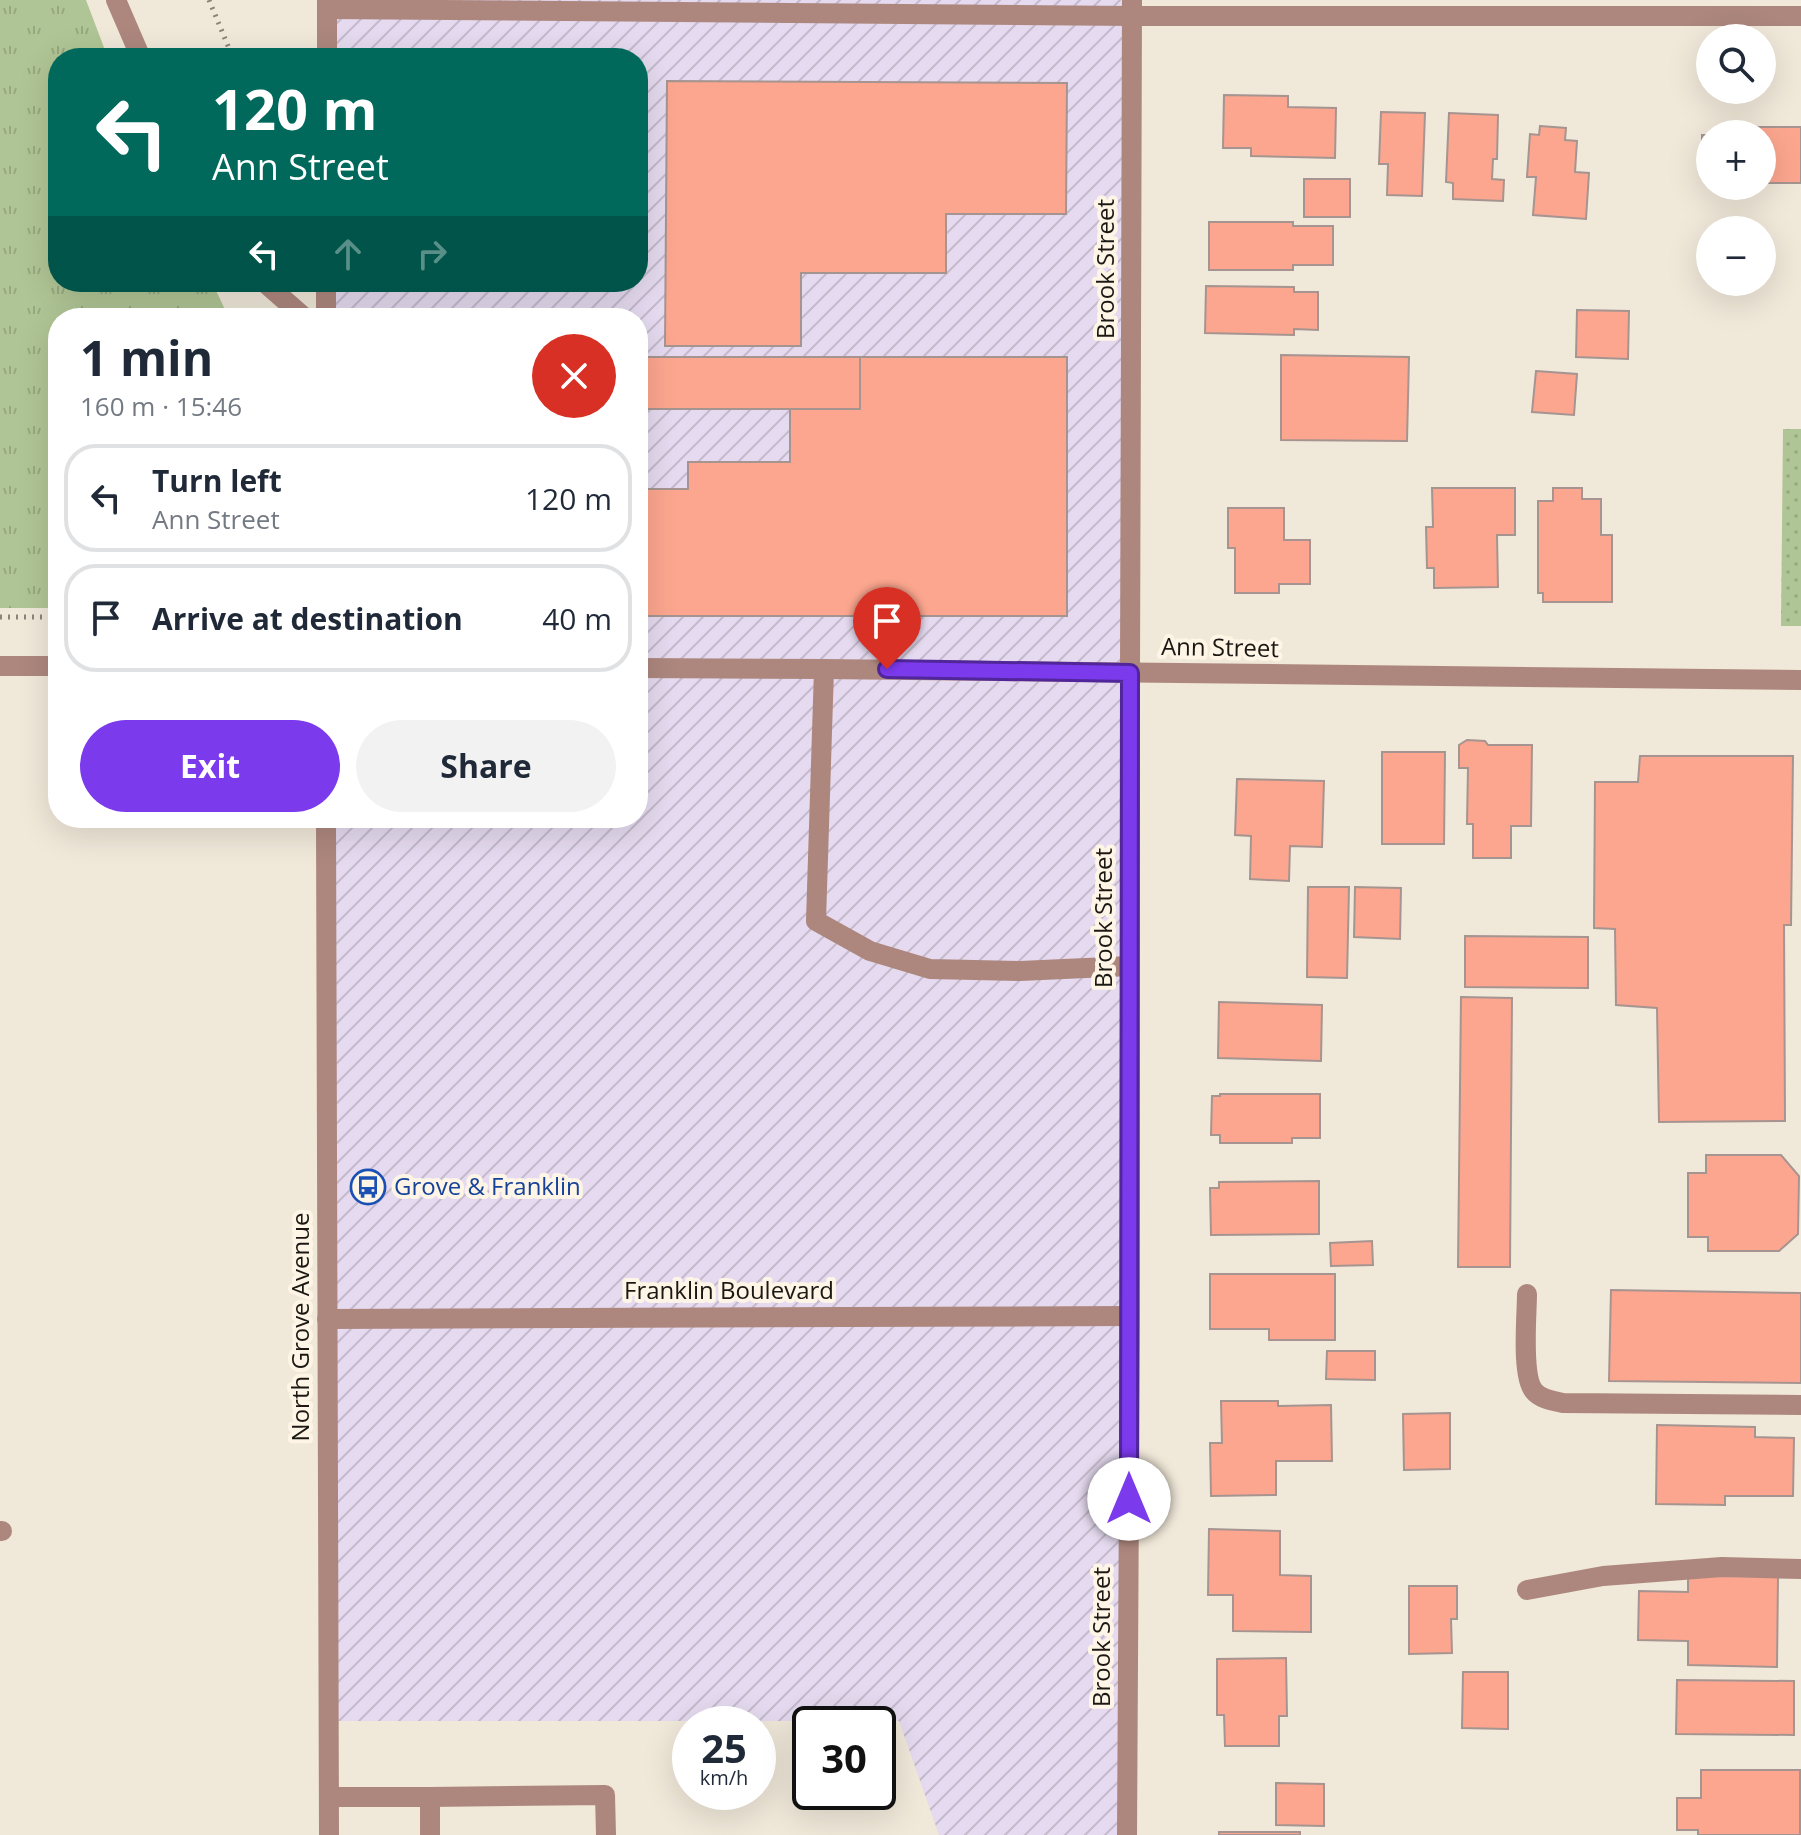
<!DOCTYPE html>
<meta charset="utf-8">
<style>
body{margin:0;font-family:"Open Sans",sans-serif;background:#f2f2f3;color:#1f2937;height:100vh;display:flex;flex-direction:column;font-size:30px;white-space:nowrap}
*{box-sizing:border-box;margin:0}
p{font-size:26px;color:#747a83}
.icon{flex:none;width:44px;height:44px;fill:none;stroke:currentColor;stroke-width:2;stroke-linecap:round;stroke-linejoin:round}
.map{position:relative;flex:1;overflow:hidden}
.sheet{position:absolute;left:48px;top:308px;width:600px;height:520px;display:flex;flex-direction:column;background:#fff;border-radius:32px;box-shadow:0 8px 32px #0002}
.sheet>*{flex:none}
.guide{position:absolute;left:48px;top:48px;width:600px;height:244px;border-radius:32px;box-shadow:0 8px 32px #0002;background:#00695c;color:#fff;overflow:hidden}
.buttons{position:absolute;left:1696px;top:24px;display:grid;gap:16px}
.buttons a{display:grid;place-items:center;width:80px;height:80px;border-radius:50%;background:#fff;box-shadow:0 8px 32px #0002;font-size:40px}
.speed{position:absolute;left:672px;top:1706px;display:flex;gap:16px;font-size:40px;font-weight:700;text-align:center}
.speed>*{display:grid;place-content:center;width:104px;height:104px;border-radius:50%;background:#fff;box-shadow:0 8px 32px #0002;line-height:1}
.speed small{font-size:20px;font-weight:400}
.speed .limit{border:4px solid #111;border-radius:12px;background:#fff;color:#111}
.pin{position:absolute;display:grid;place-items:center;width:68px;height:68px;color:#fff;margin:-82px -34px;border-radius:50% 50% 50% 0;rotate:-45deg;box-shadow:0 0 8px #0007}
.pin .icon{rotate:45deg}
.me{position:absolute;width:88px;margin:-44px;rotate:0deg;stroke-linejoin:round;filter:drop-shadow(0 0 6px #0008)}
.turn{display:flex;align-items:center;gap:28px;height:168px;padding:0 32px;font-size:36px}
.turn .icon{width:104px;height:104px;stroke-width:2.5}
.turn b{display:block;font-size:56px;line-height:68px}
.lanes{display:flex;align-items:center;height:76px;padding:0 32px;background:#0003;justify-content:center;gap:40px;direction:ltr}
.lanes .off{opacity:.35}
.round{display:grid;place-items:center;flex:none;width:84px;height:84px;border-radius:42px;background:#f2f2f3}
.headline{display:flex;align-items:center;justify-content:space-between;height:136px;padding:0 32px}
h1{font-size:48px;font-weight:700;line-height:60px}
.button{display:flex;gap:16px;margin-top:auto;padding:16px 32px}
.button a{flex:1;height:92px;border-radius:48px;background:#7c3aed;color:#fff;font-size:32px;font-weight:700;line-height:92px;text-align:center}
.button a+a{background:#f2f2f3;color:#1f2937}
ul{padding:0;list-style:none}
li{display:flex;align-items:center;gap:24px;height:108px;margin:0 16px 12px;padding:0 16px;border:4px solid #e0e1e3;border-radius:32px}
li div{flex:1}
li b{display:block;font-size:30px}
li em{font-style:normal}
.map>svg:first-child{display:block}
.industrial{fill:url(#industrial-furrows)}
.grass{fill:url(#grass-tufts)}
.park{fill:url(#park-dots)}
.building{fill:#fca68f;stroke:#a69490;stroke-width:2}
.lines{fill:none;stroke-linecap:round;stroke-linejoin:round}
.path{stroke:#8a857b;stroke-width:5;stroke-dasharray:2 6;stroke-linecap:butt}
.service{stroke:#ad877e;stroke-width:20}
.minor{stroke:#ad877e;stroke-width:20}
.route-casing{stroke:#51269a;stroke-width:20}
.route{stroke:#7c3aed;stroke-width:14}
.labels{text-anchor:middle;stroke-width:8;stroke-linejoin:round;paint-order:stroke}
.street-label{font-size:24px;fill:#1b1813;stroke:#fef5e6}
.transit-label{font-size:24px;fill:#164399;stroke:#fef5e6;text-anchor:start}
</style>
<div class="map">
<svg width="1801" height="1835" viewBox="0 0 1801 1835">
<defs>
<pattern id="industrial-furrows" width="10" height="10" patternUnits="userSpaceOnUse" patternTransform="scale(2)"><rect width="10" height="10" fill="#e5daef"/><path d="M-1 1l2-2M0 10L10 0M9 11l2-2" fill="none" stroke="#c4bacc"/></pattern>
<pattern id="grass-tufts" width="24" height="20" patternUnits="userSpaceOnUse" patternTransform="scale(2)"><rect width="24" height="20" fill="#b0c595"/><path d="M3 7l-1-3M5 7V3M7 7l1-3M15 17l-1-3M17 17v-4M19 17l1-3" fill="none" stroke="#97a880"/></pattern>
<pattern id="park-dots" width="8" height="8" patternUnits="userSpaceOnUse" patternTransform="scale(2)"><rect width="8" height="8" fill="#b0c595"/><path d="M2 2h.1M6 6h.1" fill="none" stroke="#97a880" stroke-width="1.8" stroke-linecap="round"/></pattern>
</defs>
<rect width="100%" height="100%" fill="#f0e8d9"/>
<polygon class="industrial" points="329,0 1132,0 1127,1835 939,1835 899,1721 329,1721 326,818 638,818 638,318 326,318 327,282 638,282 638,58 329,58"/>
<polygon class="grass" points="0,0 86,0 108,58 58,58 58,282 212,282 229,318 58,318 58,608 0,608"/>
<polygon class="park" points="1783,429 1801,429 1801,626 1781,626"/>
<g class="building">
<polygon points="667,81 1067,83 1066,214 946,214 946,273 801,273 801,346 665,346"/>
<polygon points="1224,95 1288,96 1288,107 1336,108 1335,158 1251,156 1251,148 1223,148"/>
<polygon points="1381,112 1425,113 1422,196 1387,195 1388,164 1379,164"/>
<polygon points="1449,113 1498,115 1497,159 1493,159 1492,179 1504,180 1503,201 1453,199 1453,183 1446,182"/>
<polygon points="1540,126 1566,128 1565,140 1577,141 1575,172 1589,173 1586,219 1533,215 1536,177 1527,177 1530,134 1539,135"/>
<polygon points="1742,127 1801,127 1801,183 1762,183 1762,134 1742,134"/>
<rect x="1702" y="135" width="8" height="41"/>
<rect x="1304" y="179" width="46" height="38"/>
<polygon points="1209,222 1293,222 1293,226 1333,226 1333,265 1293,265 1293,270 1209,270"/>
<polygon points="1206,286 1294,287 1294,292 1318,292 1318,330 1294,329 1294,335 1205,333"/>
<polygon points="1577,310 1629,311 1628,359 1576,357"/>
<polygon points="1281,355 1409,357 1407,441 1281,440"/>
<rect x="638" y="357" width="222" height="52"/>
<polygon points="860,357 1067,357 1067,616 638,616 638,489 688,489 688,462 790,462 790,409 860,409"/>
<polygon points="1536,371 1577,374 1574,415 1532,412"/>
<polygon points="1432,488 1515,488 1515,535 1497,535 1498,587 1434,588 1434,568 1427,568 1426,527 1433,527"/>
<polygon points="1553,488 1582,488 1582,499 1601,499 1601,535 1612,535 1612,602 1543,602 1543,593 1538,593 1538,501 1553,501"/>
<polygon points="1228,508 1284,508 1284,540 1310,540 1310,584 1279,584 1279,593 1235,593 1235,548 1228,548"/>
<polygon points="1467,740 1485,741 1488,745 1532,745 1531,826 1511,826 1511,858 1473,858 1473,824 1467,824 1468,768 1459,768 1459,745"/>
<polygon points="1382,752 1445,752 1444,844 1382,844"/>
<polygon points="1640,756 1793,756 1791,925 1784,925 1785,1121 1659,1122 1657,1008 1616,1005 1615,929 1594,928 1595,782 1638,782"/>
<polygon points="1237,779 1324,781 1322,847 1290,846 1289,881 1250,879 1251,836 1235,835"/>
<polygon points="1308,887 1349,887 1347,978 1307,977"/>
<polygon points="1355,887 1401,888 1400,939 1354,937"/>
<polygon points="1465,936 1588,937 1588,988 1465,987"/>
<polygon points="1461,997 1512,998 1510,1267 1458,1267"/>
<polygon points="1219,1002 1322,1005 1321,1061 1218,1058"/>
<polygon points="1220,1094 1320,1094 1320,1138 1292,1138 1292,1143 1220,1143 1220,1135 1211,1135 1212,1096 1220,1096"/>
<polygon points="1706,1155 1781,1155 1799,1176 1798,1234 1779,1251 1708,1251 1708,1237 1688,1237 1688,1173 1706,1173"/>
<polygon points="1319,1181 1319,1234 1211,1235 1210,1188 1219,1188 1219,1182"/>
<polygon points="1372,1241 1373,1265 1331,1266 1330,1243"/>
<polygon points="1210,1274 1335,1274 1335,1340 1269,1340 1269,1329 1210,1329"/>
<polygon points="1611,1290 1801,1293 1801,1383 1609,1381"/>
<polygon points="1327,1351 1375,1351 1375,1380 1326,1379"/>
<polygon points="1221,1401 1278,1401 1278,1406 1331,1405 1332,1461 1276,1461 1276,1495 1211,1496 1210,1443 1222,1443"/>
<polygon points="1450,1413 1450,1469 1404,1470 1403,1414"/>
<polygon points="1657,1425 1755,1427 1755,1437 1794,1438 1793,1496 1725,1496 1725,1505 1656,1504"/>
<polygon points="1209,1529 1280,1531 1280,1575 1311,1576 1311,1632 1233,1631 1233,1595 1208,1595"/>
<polygon points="1688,1575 1778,1576 1777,1667 1688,1665 1688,1641 1638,1640 1639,1591 1688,1592"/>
<polygon points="1409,1586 1457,1586 1457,1619 1451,1619 1452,1653 1409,1654"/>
<polygon points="1286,1658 1287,1716 1279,1716 1279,1746 1225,1746 1224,1715 1217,1715 1217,1659"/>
<polygon points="1463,1672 1508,1672 1508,1729 1462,1728"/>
<polygon points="1677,1680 1794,1681 1794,1735 1676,1734"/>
<polygon points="1701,1770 1800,1770 1800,1835 1698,1835 1698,1830 1677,1830 1677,1798 1701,1798"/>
<polygon points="1276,1783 1324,1784 1324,1826 1276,1825"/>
<rect x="1219" y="1832" width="81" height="3"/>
</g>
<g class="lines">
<g class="path">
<polyline points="209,0 233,58"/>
<polyline points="0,617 58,617"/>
</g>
<g class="service">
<polyline points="824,669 816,921 870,951 930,969 1020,971 1130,966"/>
<path d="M1527,1294C1527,1315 1521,1376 1534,1391C1540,1399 1554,1401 1563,1403L1801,1405"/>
<polyline points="0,1531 2,1531"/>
<polyline points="1527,1590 1603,1576 1722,1567 1801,1569"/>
<polyline points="330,1797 430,1797 430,1835"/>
<polyline points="430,1797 605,1795 606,1835"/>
</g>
<g class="minor">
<polyline points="116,0 141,58"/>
<polyline points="327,9 1132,16 1801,16"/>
<polyline points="327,58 327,0"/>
<polyline points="264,282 305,318"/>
<polyline points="326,318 326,282"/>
<polyline points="0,666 58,666"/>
<polyline points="638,668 824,669 1801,680"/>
<polyline points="326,818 329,1835"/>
<polyline points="327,1319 1130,1316"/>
<polyline points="1127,1835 1130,1316 1130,673 1132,0"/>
</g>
</g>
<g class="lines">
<g class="route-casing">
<polyline id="route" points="887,669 1130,673 1129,1499"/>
</g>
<use href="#route" class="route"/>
</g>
<defs>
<g id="bus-ring" transform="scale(1.8)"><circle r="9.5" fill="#fef5e6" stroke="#1a4fb4" stroke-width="1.5"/><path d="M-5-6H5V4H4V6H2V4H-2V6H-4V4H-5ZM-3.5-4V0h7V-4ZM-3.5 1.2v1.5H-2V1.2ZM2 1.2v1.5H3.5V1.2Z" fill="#1a4fb4"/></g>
</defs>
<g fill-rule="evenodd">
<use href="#bus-ring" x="368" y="1187"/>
</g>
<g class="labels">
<g class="street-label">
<text transform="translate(1106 269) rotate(-90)" y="8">Brook Street</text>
<text transform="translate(1220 648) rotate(1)" y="8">Ann Street</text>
<text transform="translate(1104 918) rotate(-90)" y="8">Brook Street</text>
<text x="729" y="1299">Franklin Boulevard</text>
<text transform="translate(301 1327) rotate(-90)" y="8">North Grove Avenue</text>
<text transform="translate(1102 1637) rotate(-90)" y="8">Brook Street</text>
</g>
<g class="transit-label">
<text x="394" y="1195">Grove &amp; Franklin</text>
</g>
</g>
</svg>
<div class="buttons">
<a><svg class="icon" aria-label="search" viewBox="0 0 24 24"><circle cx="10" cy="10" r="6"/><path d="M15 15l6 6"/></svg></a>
<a>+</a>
<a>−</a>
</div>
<div class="speed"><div>25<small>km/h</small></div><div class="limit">30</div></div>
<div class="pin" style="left:887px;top:669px;background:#d93025"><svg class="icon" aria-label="arrive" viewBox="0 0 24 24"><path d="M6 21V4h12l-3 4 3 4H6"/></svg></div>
<svg class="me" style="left:1129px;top:1499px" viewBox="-20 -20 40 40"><circle r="19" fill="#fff"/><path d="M0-13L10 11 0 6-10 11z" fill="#7c3aed"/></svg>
<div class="guide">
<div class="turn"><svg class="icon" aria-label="left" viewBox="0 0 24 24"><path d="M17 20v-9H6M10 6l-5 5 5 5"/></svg><div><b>120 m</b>Ann Street</div></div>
<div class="lanes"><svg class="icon" aria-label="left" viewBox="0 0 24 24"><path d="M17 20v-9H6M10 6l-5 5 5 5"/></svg><svg class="icon off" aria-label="ahead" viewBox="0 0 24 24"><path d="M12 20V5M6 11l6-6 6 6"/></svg><svg class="icon off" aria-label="right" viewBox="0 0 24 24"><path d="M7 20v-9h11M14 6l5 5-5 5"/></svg></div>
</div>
<section class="sheet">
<div class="headline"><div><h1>1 min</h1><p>160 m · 15:46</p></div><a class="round" style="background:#d93025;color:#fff"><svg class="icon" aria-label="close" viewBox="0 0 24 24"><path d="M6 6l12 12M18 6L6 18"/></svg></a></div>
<ul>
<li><svg class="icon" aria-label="left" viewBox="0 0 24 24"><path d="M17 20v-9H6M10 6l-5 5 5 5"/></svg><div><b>Turn left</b><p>Ann Street</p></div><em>120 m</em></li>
<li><svg class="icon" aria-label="arrive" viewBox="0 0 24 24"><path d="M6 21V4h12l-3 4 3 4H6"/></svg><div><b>Arrive at destination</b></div><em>40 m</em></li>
</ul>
<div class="button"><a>Exit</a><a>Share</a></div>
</section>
</div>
